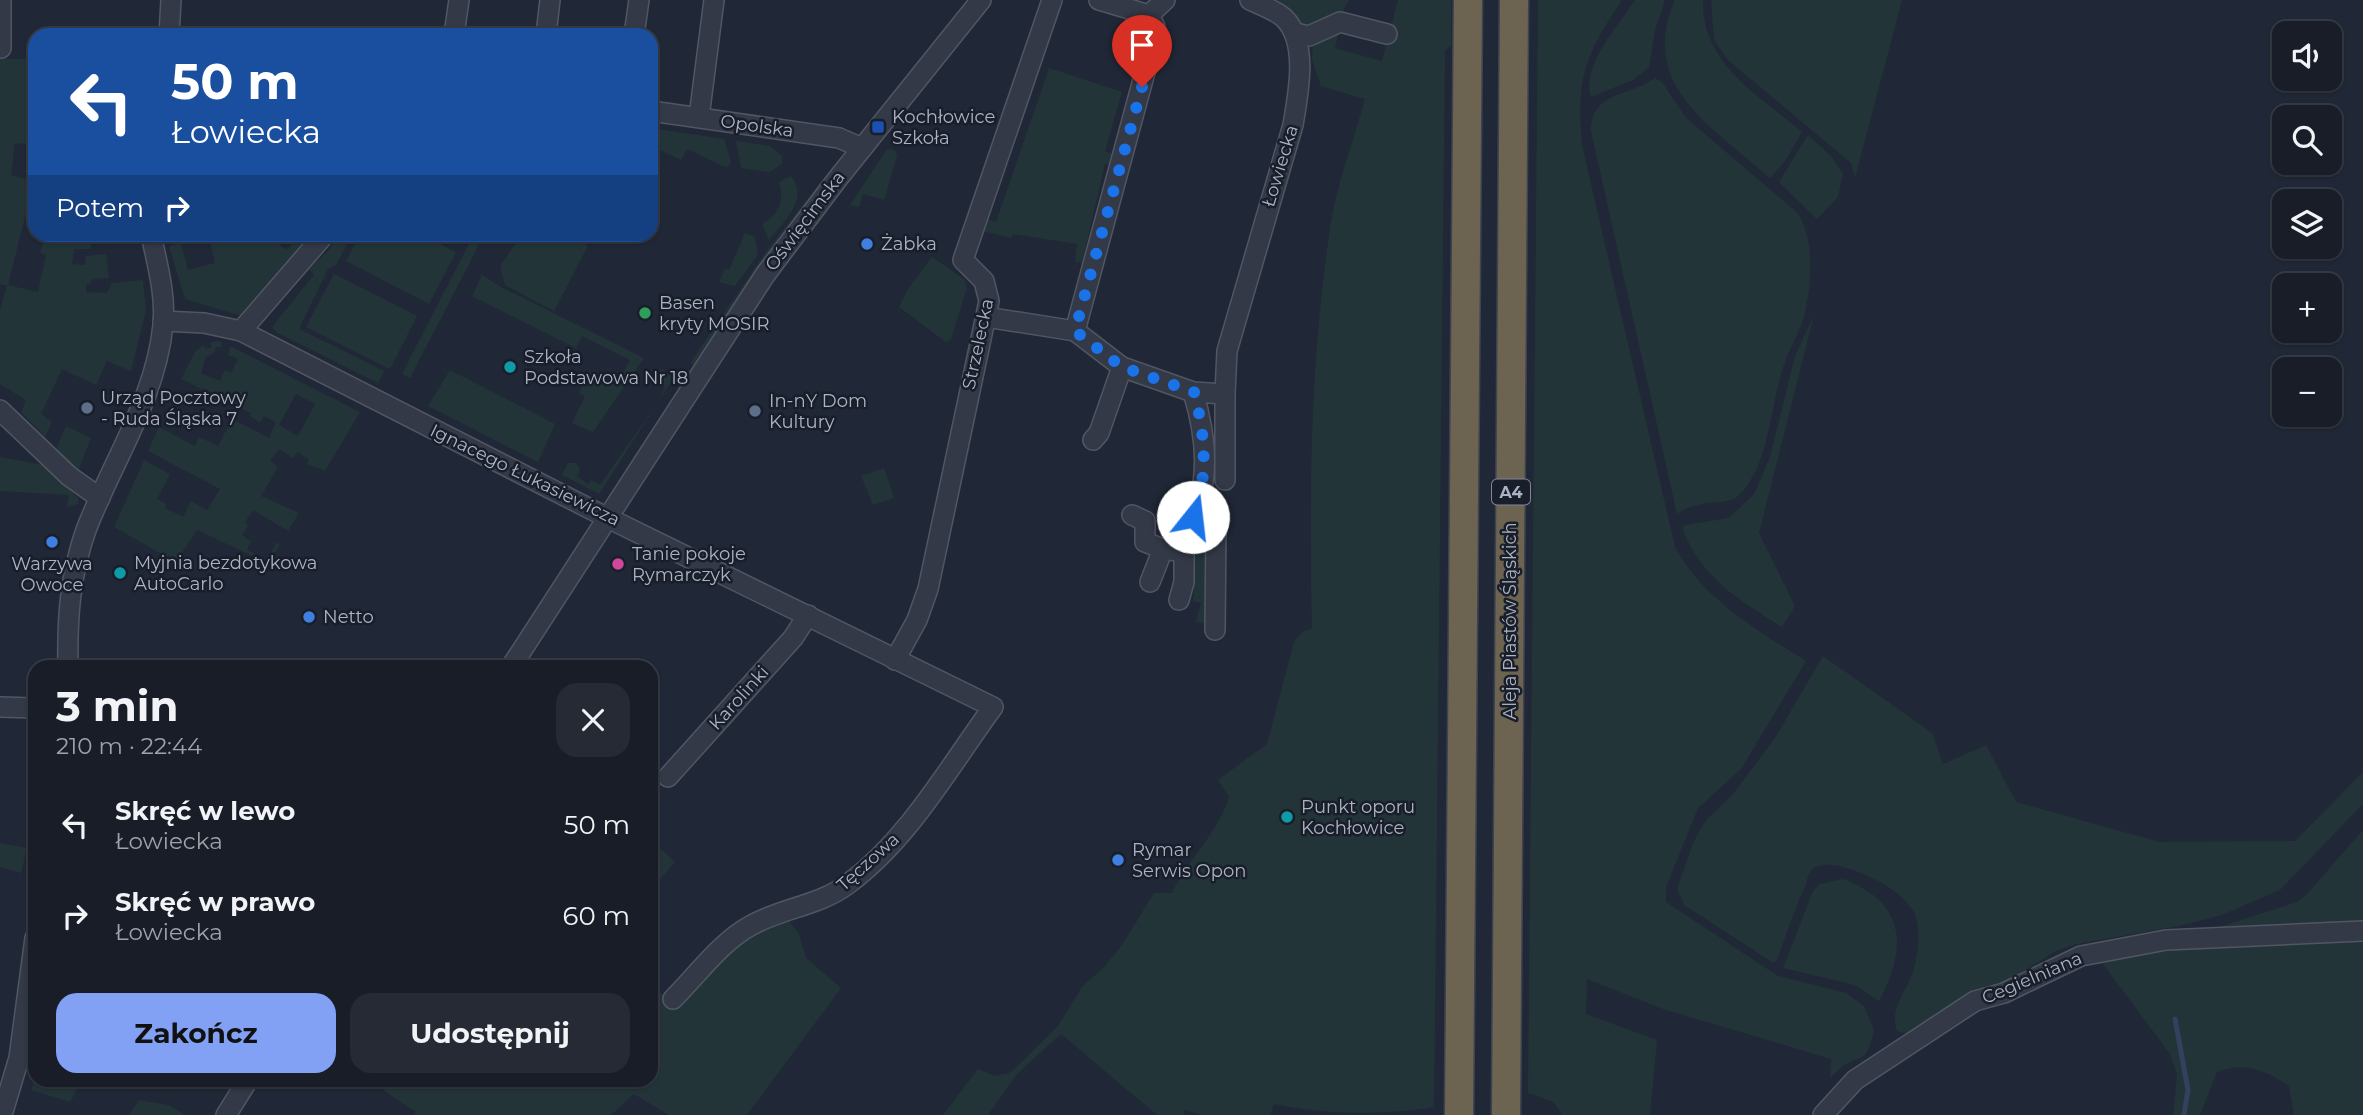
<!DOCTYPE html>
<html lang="pl">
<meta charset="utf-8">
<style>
body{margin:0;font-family:Montserrat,sans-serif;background:#252a34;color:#f1f3f6;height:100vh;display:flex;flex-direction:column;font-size:26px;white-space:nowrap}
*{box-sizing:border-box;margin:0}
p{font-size:23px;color:#9fa2a8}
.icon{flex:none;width:38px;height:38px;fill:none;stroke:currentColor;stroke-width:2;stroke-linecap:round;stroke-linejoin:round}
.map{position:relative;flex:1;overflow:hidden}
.panel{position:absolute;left:28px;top:660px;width:630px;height:427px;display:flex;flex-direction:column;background:#181d28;border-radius:21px;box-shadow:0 2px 5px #0004,0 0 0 2px #363b45}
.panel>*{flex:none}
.hud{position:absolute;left:28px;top:28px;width:630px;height:214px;border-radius:21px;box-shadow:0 2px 5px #0004,0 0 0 2px #363b45;background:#1a4fa0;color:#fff;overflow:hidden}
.controls{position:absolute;left:2272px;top:21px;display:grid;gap:14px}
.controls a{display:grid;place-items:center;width:70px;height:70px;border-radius:14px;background:#181d28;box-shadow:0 2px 5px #0004,0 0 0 2px #363b45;font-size:35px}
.pin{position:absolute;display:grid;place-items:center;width:60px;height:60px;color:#fff;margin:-72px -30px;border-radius:50% 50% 50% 0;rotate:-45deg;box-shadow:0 0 7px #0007}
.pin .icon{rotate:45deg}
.me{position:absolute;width:77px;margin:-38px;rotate:16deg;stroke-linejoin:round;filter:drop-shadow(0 0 5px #0008)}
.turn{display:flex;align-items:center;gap:24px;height:147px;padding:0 28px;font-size:32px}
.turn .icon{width:91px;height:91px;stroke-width:2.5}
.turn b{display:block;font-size:49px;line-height:60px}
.then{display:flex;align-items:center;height:66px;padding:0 28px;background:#0003;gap:14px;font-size:26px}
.round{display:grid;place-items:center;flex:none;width:74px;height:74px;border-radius:21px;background:#252a34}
.summary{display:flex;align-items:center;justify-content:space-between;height:119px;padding:0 28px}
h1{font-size:42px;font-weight:700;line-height:52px}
.primary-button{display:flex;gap:14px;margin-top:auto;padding:14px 28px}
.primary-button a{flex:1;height:80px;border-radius:21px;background:#82a1f4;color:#111;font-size:28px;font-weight:700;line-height:80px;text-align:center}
.primary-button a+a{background:#252a34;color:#f1f3f6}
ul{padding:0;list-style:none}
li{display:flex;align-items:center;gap:21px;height:91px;padding:0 28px}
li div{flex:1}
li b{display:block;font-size:26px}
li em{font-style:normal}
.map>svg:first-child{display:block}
.green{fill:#233438;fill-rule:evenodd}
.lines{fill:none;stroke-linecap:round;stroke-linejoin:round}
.stream{stroke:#34405d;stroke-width:5}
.minor-casing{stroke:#515664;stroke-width:22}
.highway-casing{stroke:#3e4351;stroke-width:31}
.minor{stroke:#333946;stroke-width:19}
.highway{stroke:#6c6451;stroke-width:28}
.route{stroke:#1a73e8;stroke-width:12;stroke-dasharray:0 21.6}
.transit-dot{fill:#1a4fb4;stroke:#191e2b;stroke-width:2.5}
.shop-dot{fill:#3f7fe0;stroke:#191e2b;stroke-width:2.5}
.leisure-dot{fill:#2e9e5b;stroke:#191e2b;stroke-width:2.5}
.culture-dot{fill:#0f9aa8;stroke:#191e2b;stroke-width:2.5}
.service-dot{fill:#5c6f8a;stroke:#191e2b;stroke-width:2.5}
.hotel-dot{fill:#d1479c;stroke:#191e2b;stroke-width:2.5}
.labels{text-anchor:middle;stroke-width:5;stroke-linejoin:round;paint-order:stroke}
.shield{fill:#191e2b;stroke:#818695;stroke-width:2}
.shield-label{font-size:16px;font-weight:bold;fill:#adb3c3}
.poi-label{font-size:18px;fill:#adb3c3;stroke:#191e2b;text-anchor:start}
.street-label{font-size:18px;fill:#adb3c3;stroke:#191e2b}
</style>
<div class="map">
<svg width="2363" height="1115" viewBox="0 0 2363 1115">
<rect width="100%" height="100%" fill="#202736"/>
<g class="green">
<polygon points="1278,0 1349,0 1340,16 1308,28 1297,23"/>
<path d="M1398,0H1451V46L1445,50L1434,1107C1388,1115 1321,1115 1274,1104L1270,1115H1202L1185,1110L1183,1115H1157L1061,1034L1017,1074L988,1115H943L978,1069L994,1076L1010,1073L1058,1026L1082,987L1105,966L1122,945L1154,893H1172C1188,859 1218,833 1229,797L1218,780L1267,744L1294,642L1303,631L1312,629C1309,491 1310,359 1331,222C1338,181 1354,139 1365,99L1321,86L1312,59L1313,40L1339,32L1335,48L1382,61Z"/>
<path d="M1538,0H1622C1585,56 1576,77 1582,145L1675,547C1705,601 1756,629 1806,661L1741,769L1698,808L1666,887V902L1778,976L1846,993L1864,1006L1874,1030L1869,1048L1864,1056L1844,1065L1830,1078L1831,1059L1663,1009L1587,979L1586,1014L1657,1040L1650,1115H1562L1554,1102L1528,1093Z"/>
<path d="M1635,0H1665L1655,30L1649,67L1633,80L1591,97C1581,65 1619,25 1635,0Z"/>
<path d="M1675,0H1703C1701,64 1759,95 1802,132L1786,160L1770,178C1714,128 1637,86 1675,0Z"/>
<polygon points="1711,0 1902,0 1855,178 1851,163 1728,60 1714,40"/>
<polygon points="0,59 35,59 35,145 15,143 11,175 34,181 8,285 38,292 46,255 40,253 45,234 90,238 91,249 74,249 72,264 85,265 86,256 106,254 109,278 92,279 90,284 86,284 86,292 107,293 112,283 143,280 146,311 131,371 107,361 96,385 62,369 41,414 52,422 45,437 21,412 26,400 0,384 0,310 7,286 0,284"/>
<polygon points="1049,68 1122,92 1105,151 1117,155 1113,165 1105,164 1082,263 1075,262 1077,244 1013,234 1011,238 983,231 972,261 983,218 996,222"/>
<path d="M1655,78L1662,82L1686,118L1798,213C1814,240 1812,277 1806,307C1803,327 1792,343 1785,362C1769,403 1772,464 1737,497C1727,506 1698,498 1677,514L1591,131C1591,91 1630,97 1655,78Z"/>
<polygon points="651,128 724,139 731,162 727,168 687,149 681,160 651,146"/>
<polygon points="1808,135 1832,157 1843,174 1838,197 1817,219 1779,182"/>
<polygon points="736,141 770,146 782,156 782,164 770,172 741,168"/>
<polygon points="887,149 895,150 897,156 884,200 863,194 859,207 850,205"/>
<polygon points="826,175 828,176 737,299 694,366 690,363 768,249"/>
<path d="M791,176C810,199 783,222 769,240L762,224C779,215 785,201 779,182Z"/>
<polygon points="745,233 755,237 758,255 735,286 719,282 725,269 729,270"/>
<polygon points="339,234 352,235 336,265 328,269 299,329 384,371 378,383 276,332 272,327 314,275 309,269 328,251"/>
<polygon points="360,234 423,235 456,252 429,304 346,261"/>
<polygon points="474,234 484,235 410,378 402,374"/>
<polygon points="522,234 579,235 588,239 585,244 588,246 554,311 505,285 500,266"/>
<polygon points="240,235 266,235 287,250 299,235 314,235 241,316 185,299 169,246 181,243 188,270 215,263 210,241 228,238 229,244 241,242"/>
<polygon points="932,257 965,280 967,288 951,339 946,342 899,307 908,289"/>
<polygon points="334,274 417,316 390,369 306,327"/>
<polygon points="482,275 501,287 644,358 593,432 572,423 585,396 579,393 589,372 617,386 630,360 582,336 576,348 472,296"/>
<path d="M1814,315L1759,533L1795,606L1782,627C1739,600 1701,578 1682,528L1685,525L1729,518L1754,494L1770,457L1795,356Z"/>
<path d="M216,341L222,342L221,347H216L214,353L206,357L201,373L220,381L225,370L231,373L238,359L228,355L230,346L360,412L325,471L307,464L309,460L298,452L293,458L279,449L270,461L278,467L261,496L299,513L288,531L253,510L245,522L248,525L242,535L251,541L247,549L265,561L277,542L280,545L268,563L197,530L176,562L114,527L144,460L170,474L157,499L166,504L165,508L183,517L191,501L207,510L220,489L148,451L159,427L195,446L199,437L218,446L232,419L269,438L276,422L264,416L260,423L250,416L251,413L181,379L195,352L203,345L206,349L212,347L210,343ZM296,394L315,404L298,436L279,425Z"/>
<polygon points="661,369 674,377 599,494 562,475 568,463 576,463 580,469 577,476 588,484 591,480 600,485 658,402 665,387 659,381 663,376 659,373"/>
<polygon points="450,370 555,424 538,462 428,406"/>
<polygon points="66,426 91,438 78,471 56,449"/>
<polygon points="0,457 45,465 78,498 78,504 67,507 69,495 0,491"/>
<polygon points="884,468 894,498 873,505 861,476"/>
<path d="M1203,522L1209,526L1210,625L1196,622L1201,603L1193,601C1197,579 1186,539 1203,522Z"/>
<path d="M1823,656L1932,733L1943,764L1986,745L2016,802L2160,842L2295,841L2363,772V804L2280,890L2222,915L2179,926L2076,944L2056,951L2002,984L1975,992L1912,1035L1897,1031C1890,1009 1903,996 1911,977C1918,960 1923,924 1912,909C1897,887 1864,872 1839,866C1829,864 1816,863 1810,872C1807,876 1807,883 1805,887C1793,912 1786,937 1776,962H1772L1684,905L1677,889L1693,843L1706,820L1733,794L1775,738Z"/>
<polygon points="2363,830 2363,924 2197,934 2297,902 2307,894"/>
<polygon points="651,840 675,862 651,890"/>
<polygon points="0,843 27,848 21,873 0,867"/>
<path d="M1843,879C1906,902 1908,948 1879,1001L1855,985L1783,968L1813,891L1820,884Z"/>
<polygon points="785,916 798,932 806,958 841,988 747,1115 669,1115 634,1094 611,1115 414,1115 416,1112 380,1088 386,1080 651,1080 651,981 667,1000 741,938"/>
<path d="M2363,937V1115H2294L2289,1086C2266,1070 2244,1061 2217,1072L2200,1115H2173L2177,1074L2170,1054L2100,960L2153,949Z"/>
<polygon points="35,1078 35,1080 83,1080 70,1102 31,1090"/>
<polygon points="139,1100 168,1105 186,1115 129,1115"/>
</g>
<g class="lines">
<polyline class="stream" points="2175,1019 2188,1090 2184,1115"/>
<g class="minor-casing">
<g id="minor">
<polyline points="1,0 1,48"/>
<path d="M1099,0L1149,15L1155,27L1154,39L1075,331L1122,367L1193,392L1225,394L1227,351L1293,125C1298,95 1309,42 1284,18C1275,10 1261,5 1250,0"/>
<polyline points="1149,15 1165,0"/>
<polyline points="1295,33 1309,36 1340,22 1387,34"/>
<polyline points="169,35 171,0"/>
<polyline points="454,35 459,0"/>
<polyline points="546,35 550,0"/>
<polyline points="634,35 639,0"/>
<polyline points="651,111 839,138 862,148"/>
<polyline points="699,117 714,0"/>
<polyline points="986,317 1075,331"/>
<path d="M163,321L204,323L241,331L606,517L993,707C949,767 909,839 848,884C819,906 781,908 750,926C721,942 697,975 673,999"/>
<polyline points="241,331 325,234"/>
<path d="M1193,392C1204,428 1210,471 1197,506L1212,516L1216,526L1215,630"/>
<polyline points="0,410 69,476 100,498"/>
<polyline points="1093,440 1099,433 1122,367"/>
<polyline points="1225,480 1225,394"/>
<polyline points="1132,515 1145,521 1145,542 1163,549"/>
<polyline points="1150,582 1163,549 1184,552"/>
<polyline points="1179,600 1184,582 1184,552 1197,506"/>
<polyline points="895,660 917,620 928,589 989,301 984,281 963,260 1052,0"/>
<path d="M68,667C67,619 70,575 86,530C112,462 156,398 163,325C166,294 157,264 151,234"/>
<polyline points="511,667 765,275 839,177 981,0"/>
<polyline points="0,707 35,708"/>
<polyline points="668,777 793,638 808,615"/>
<polyline points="2,1115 19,1058 35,938"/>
<polyline points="226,1115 248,1080"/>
<polyline points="1823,1115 1855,1080 1975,1001 2004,993 2081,956 2166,940 2363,931"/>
</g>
</g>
<g class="highway-casing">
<g id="highway">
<polyline points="1459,1115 1468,0"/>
<polyline points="1506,1115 1514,0"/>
</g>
</g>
<use href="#minor" class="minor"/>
<use href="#highway" class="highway"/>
</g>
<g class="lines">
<path class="route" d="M1142,87L1075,331L1122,367L1194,392C1205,433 1209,477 1193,517"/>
</g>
<rect class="transit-dot" x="871" y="120" width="14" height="14" rx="3.5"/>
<g class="shop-dot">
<circle cx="867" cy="244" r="7"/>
<circle cx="52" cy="542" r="7"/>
<circle cx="309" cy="617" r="7"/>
<circle cx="1118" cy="860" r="7"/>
</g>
<circle class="leisure-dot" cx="645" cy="313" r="7"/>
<g class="culture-dot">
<circle cx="510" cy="367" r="7"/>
<circle cx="120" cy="573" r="7"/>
<circle cx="1287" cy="817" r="7"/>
</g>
<g class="service-dot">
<circle cx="87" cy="408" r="7"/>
<circle cx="755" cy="411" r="7"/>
</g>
<circle class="hotel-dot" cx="618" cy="564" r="7"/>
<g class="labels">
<rect class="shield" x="1492" y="479.5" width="38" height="25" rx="5"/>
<g class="shield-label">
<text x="1511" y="498">A4</text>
</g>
<g class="poi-label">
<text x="892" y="123">Kochłowice<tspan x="892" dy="21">Szkoła</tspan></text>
<text x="881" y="250">Żabka</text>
<text x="659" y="309">Basen<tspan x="659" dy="21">kryty MOSIR</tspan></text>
<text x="524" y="363">Szkoła<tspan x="524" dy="21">Podstawowa Nr 18</tspan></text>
<text x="101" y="404">Urząd Pocztowy<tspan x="101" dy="21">- Ruda Śląska 7</tspan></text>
<text x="769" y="407">In-nY Dom<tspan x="769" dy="21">Kultury</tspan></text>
<text x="632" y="560">Tanie pokoje<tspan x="632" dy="21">Rymarczyk</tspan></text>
<text x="134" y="569">Myjnia bezdotykowa<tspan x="134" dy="21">AutoCarlo</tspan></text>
<text x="52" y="570" text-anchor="middle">Warzywa<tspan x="52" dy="21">Owoce</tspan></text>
<text x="323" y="623">Netto</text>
<text x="1301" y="813">Punkt oporu<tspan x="1301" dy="21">Kochłowice</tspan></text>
<text x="1132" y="856">Rymar<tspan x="1132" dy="21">Serwis Opon</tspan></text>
</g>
<g class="street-label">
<text transform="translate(757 126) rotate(8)" y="6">Opolska</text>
<text transform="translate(1280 166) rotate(-73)" y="6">Łowiecka</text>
<text transform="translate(805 221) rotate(-53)" y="6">Oświęcimska</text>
<text transform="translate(978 344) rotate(-78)" y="6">Strzelecka</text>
<text transform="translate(525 475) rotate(26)" y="6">Ignacego Łukasiewicza</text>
<text transform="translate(1510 621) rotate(-90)" y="6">Aleja Piastów Śląskich</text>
<text transform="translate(739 698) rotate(-48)" y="6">Karolinki</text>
<text transform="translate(868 862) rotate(-42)" y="6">Tęczowa</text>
<text transform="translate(2032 978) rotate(-23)" y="6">Cegielniana</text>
</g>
</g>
</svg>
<div class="controls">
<a><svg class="icon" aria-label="sound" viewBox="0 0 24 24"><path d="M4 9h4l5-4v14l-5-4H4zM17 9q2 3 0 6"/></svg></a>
<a><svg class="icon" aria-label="search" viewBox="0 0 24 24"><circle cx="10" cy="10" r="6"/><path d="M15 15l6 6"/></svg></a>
<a><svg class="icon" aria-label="layers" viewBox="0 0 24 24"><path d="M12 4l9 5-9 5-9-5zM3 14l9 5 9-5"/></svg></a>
<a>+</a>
<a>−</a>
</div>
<div class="pin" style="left:1142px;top:87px;background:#d93025"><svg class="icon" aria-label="arrive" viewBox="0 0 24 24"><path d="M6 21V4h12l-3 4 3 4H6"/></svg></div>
<svg class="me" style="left:1193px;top:517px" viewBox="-20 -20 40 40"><circle r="19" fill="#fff"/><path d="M0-13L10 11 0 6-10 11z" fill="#1a73e8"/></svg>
<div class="hud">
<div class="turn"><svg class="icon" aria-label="left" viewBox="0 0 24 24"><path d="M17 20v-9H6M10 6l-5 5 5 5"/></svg><div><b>50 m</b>Łowiecka</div></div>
<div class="then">Potem<svg class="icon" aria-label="right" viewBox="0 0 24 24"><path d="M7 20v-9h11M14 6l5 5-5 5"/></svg></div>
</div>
<section class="panel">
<div class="summary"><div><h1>3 min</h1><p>210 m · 22:44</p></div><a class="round"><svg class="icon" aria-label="close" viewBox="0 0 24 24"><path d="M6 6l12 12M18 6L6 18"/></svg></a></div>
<ul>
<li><svg class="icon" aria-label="left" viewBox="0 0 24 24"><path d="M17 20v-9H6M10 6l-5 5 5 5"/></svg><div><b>Skręć w lewo</b><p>Łowiecka</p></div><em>50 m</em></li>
<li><svg class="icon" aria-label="right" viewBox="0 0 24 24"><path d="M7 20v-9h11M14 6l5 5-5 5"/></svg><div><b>Skręć w prawo</b><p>Łowiecka</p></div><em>60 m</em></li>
</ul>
<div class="primary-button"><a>Zakończ</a><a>Udostępnij</a></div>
</section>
</div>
